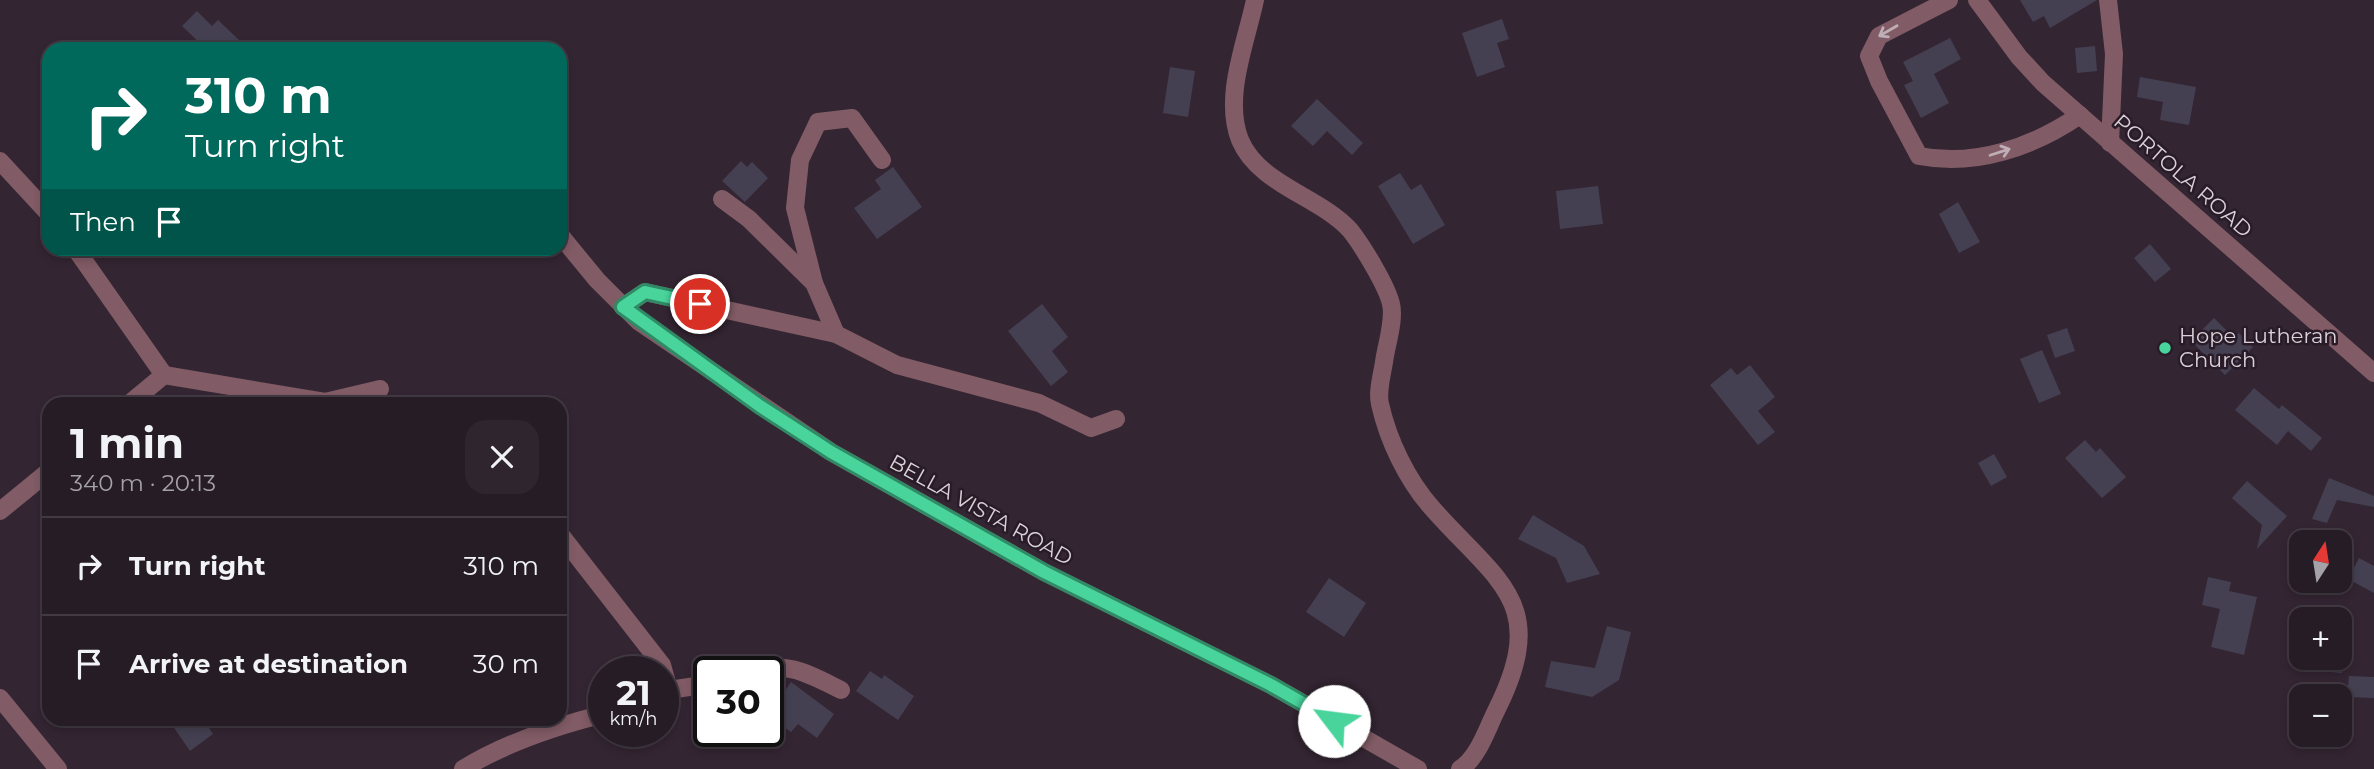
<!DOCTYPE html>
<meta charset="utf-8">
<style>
body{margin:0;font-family:Montserrat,sans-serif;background:#2e252e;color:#f1f3f6;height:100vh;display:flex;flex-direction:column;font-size:26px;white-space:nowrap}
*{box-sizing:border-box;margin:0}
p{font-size:23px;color:#a4a1a7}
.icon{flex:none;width:38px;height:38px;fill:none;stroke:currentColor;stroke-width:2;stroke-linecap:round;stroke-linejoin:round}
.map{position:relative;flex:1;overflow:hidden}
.panel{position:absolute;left:42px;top:397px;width:525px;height:329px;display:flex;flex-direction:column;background:#261c26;border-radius:21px;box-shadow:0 4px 10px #0003,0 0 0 2px #423a43}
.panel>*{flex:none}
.guide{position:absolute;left:42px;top:42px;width:525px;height:214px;border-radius:21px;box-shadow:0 4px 10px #0003,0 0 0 2px #423a43;background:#00695c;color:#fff;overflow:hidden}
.needle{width:46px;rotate:12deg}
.fabs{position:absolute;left:2289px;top:530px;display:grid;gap:14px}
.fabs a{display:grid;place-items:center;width:63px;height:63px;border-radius:14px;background:#261c26;box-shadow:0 4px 10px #0003,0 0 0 2px #423a43;font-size:35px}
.speed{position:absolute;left:588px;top:656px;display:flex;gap:14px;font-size:35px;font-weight:700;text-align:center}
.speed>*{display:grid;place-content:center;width:91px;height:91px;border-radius:50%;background:#261c26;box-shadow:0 4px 10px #0003,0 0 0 2px #423a43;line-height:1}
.speed small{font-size:18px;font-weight:400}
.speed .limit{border:4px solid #111;border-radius:10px;background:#fff;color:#111}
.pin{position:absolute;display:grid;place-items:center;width:60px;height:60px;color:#fff;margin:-30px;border:4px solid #fff;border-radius:50%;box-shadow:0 2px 7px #0007}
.me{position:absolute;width:77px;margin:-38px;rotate:300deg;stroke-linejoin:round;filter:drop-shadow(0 0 5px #0008)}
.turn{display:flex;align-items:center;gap:24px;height:147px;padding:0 28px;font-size:32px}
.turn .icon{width:91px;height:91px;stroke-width:2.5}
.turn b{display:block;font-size:49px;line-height:60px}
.then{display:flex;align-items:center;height:66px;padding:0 28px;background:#0003;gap:14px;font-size:26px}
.round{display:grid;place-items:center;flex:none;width:74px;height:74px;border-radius:21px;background:#2e252e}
.head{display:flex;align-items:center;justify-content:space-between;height:119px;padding:0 28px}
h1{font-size:42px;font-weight:700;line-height:52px}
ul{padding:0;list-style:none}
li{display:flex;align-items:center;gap:21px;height:98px;padding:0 28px;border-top:2px solid #423a43}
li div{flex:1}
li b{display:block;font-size:26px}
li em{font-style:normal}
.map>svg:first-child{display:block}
.building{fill:#444052}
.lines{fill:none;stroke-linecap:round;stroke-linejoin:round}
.minor{stroke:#815b65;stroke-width:18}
.oneway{stroke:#bfaeb6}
.route-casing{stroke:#2f8a65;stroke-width:18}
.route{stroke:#49d49c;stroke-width:12}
.poi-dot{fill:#49d49c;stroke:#291c28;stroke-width:2.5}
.labels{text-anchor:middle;stroke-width:5;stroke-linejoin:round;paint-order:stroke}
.street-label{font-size:21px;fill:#dad1d9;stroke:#291c28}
.poi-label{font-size:21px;fill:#dad1d9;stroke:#291c28;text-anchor:start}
</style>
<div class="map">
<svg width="2374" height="769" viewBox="0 0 2374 769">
<rect width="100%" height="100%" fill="#332532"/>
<g class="building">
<polygon points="2020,0 2097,0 2050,28 2044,16 2033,22"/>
<polygon points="197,11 212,26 218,20 240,41 232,49 206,49 182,26"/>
<polygon points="1502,19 1509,39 1497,43 1505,67 1477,77 1462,33"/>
<polygon points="1950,38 1961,59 1934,74 1949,103 1921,118 1904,85 1913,81 1903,62"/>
<polygon points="2095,46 2097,71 2077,73 2075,48"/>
<polygon points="1170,67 1195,71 1188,117 1163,113"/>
<polygon points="2140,77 2196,87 2189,125 2160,120 2163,102 2137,97"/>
<polygon points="1317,99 1363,143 1352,155 1327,131 1313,146 1291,126"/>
<polygon points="741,161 747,167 752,162 768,178 745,202 722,181"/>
<polygon points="893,167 922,207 877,239 854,208 881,189 875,180"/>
<polygon points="1400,173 1411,190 1421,184 1445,225 1413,244 1378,186"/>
<polygon points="1598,186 1603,224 1560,229 1556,191"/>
<polygon points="1958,202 1980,242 1959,253 1939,214"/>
<polygon points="2150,244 2171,269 2155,282 2134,258"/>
<polygon points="1042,304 1068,337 1052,351 1068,372 1051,386 1008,331"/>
<polygon points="2214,318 2234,338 2239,333 2253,347 2225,375 2191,341"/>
<polygon points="2067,328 2075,351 2055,358 2047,335"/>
<polygon points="2042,350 2061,394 2039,403 2020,359"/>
<polygon points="1750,365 1775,397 1758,411 1775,432 1758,445 1710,385 1731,368 1737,375"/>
<polygon points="2254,388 2279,409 2282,405 2322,438 2311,451 2288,431 2277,445 2235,410"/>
<polygon points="2085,440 2096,452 2100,448 2126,477 2102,498 2065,458"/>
<polygon points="1994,454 2007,477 1991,486 1978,463"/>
<polygon points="2329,478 2374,496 2374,507 2337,500 2327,523 2312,519"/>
<polygon points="2247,481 2287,516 2257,549 2262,525 2232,498"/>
<polygon points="1533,515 1584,546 1600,574 1567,583 1556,558 1518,539"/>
<polygon points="2359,558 2374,566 2374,593 2348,579"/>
<polygon points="2208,577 2231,582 2229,591 2257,597 2244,655 2211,647 2220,609 2202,605"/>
<polygon points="1329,578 1366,603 1344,637 1306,612"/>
<polygon points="1607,626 1631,632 1619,680 1592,697 1545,687 1551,661 1595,668"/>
<polygon points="2322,658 2343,658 2342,673 2321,671"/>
<polygon points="870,671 882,679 884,675 914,696 898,720 856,691"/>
<polygon points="2349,676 2374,677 2374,698 2347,697"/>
<polygon points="791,682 834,714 817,738 798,724 791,732 768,716"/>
<polygon points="168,719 203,719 213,734 190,751"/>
</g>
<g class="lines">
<g class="minor">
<path d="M1255,0C1246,43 1223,97 1240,140C1259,185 1319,196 1350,230C1362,245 1387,286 1391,304C1395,320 1386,346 1384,362C1382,375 1377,392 1380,404C1388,440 1407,480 1432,508C1497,582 1551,602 1496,711C1487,729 1478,758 1460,769"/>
<path d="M1949,0L1879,36L1869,56L1879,81L1919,156C1976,167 2033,147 2080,115"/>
<polyline points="1977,0 2019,57 2043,83 2374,373"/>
<polyline points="2108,0 2114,54 2110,143"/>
<polyline points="0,161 49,214"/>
<polyline points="722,199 749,219 814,283 836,334"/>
<polyline points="560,235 597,280 638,321 831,452 1044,572 1271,685 1418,769"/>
<polyline points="75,248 164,375"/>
<polyline points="814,283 795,208 800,160 818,122 852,118 882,160"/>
<polyline points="623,307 645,292 836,334 897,365 1039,403 1091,428 1116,419"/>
<polyline points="129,404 164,375 325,402 380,389"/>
<polyline points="0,511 49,471"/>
<polyline points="560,534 662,665 669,690"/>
<path d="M751,672C789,661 807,673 841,690"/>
<polyline points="663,694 669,690 709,684"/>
<polyline points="0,698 58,769"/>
<path d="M463,769C505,743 556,726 604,714"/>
</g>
</g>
<defs><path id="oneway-shaft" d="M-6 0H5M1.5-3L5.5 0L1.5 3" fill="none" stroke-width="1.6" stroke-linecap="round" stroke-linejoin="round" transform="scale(1.75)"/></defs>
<g class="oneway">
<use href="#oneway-shaft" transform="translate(1888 31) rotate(150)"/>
<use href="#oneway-shaft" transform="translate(2000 152) rotate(-18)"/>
</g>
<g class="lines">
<g class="route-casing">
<polyline id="route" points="700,304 645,292 623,307 760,406 831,452 1044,572 1271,685 1334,721"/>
</g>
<use href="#route" class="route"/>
</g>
<circle class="poi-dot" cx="2165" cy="348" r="7"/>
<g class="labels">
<g class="street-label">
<text transform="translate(2183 176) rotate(41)" y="7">PORTOLA ROAD</text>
<text transform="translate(981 510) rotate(29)" y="7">BELLA VISTA ROAD</text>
</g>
<g class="poi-label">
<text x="2179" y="343">Hope Lutheran<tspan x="2179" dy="24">Church</tspan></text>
</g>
</g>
</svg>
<div class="fabs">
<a><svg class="needle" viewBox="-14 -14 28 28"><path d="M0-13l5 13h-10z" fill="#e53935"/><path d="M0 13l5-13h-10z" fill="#a4a1a7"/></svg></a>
<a>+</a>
<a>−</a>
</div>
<div class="speed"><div>21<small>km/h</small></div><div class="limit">30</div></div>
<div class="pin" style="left:700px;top:304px;background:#d93025"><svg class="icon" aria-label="arrive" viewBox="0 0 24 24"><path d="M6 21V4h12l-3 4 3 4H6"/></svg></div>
<svg class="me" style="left:1334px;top:721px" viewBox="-20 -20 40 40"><circle r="19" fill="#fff"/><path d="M0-13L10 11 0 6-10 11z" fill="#49d49c"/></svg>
<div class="guide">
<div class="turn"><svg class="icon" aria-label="right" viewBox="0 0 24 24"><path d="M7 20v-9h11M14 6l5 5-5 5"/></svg><div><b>310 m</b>Turn right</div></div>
<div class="then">Then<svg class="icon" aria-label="arrive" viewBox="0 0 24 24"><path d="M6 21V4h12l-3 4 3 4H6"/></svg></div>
</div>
<section class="panel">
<div class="head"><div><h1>1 min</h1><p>340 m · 20:13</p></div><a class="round"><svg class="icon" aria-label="close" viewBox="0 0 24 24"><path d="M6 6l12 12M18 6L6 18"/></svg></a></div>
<ul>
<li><svg class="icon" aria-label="right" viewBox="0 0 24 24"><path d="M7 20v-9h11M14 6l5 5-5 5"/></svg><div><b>Turn right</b></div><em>310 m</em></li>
<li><svg class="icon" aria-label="arrive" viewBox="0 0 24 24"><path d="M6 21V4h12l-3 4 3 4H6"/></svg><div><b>Arrive at destination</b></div><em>30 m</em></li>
</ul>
</section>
</div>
